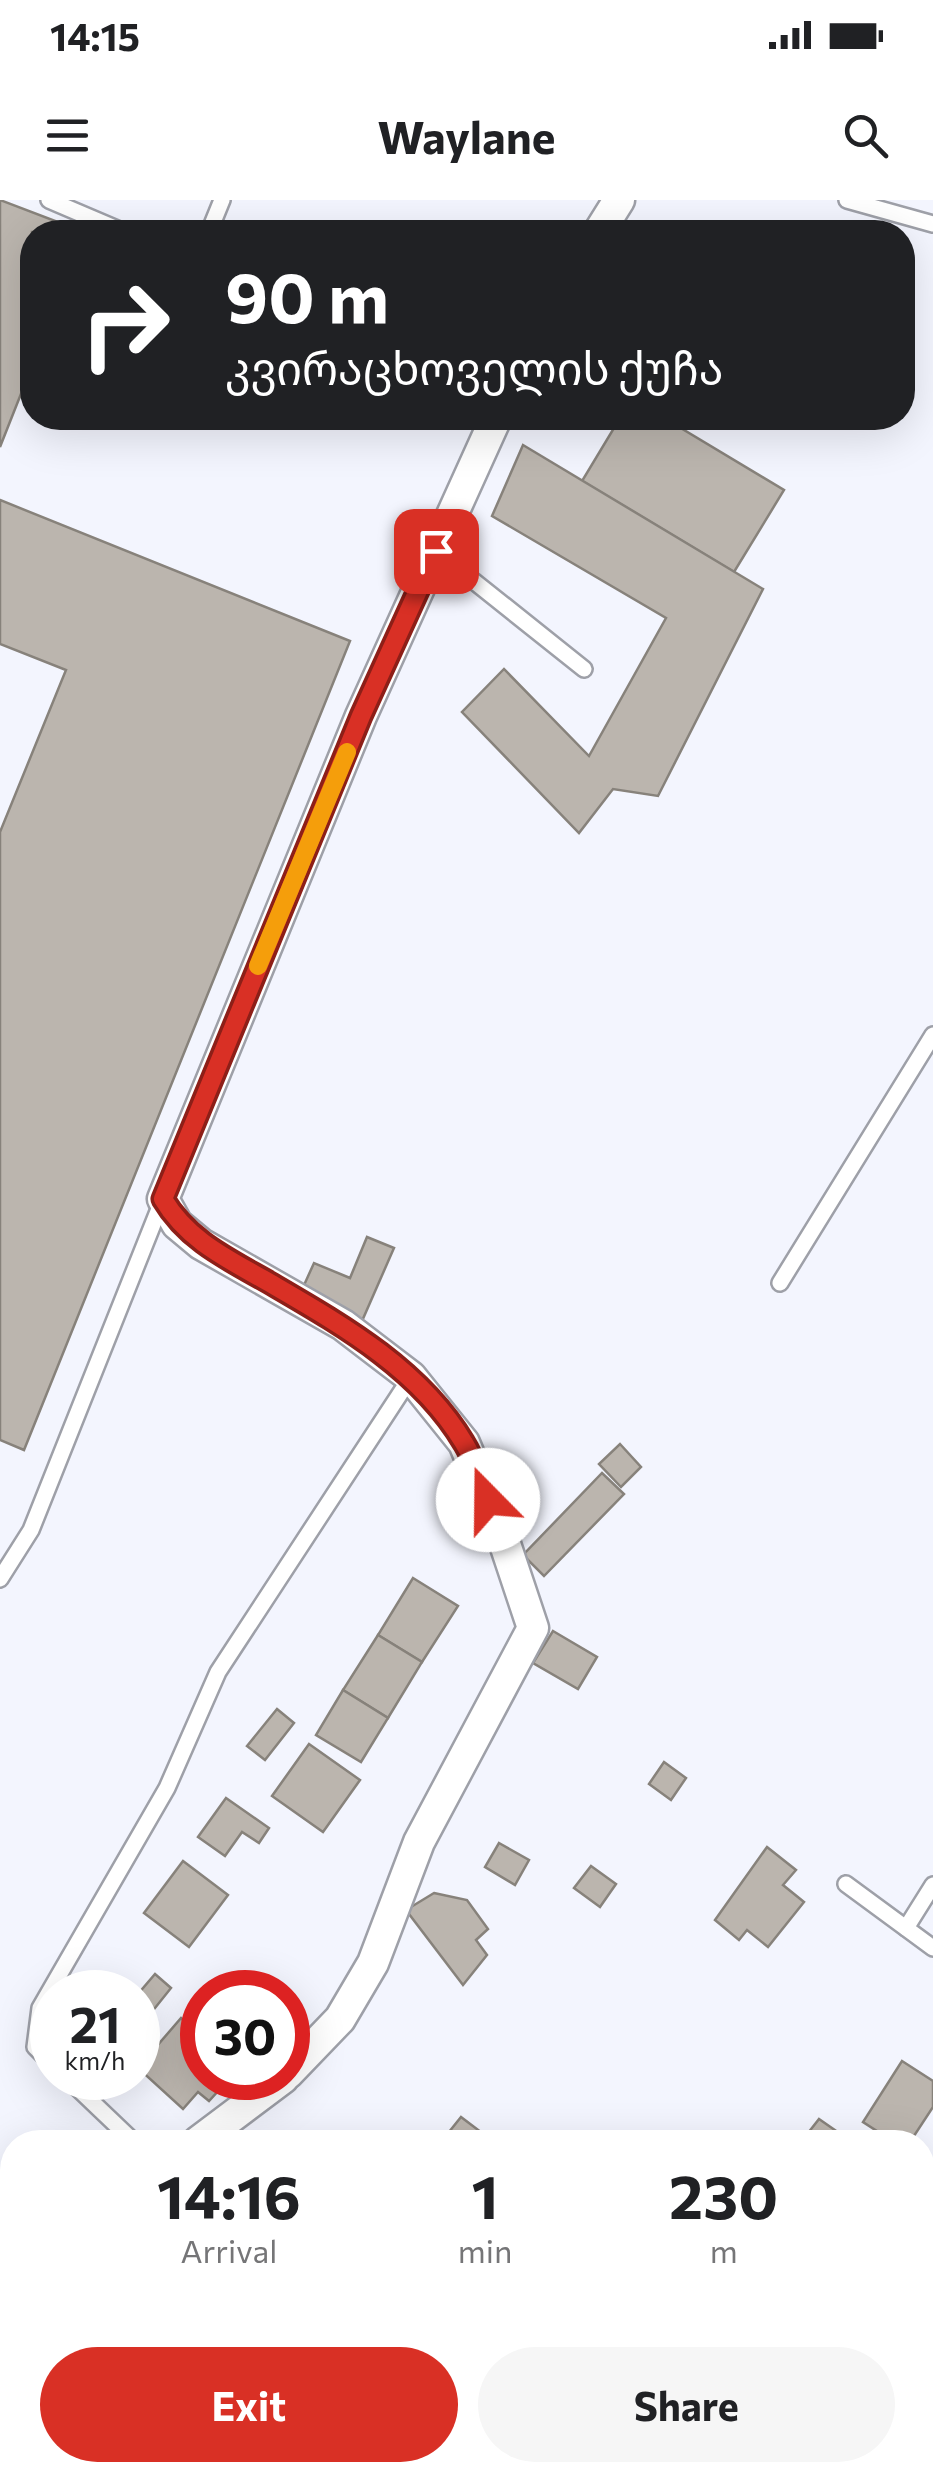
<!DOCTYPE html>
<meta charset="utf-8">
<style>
body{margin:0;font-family:Commissioner,"Noto Sans Georgian",sans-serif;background:#f6f6f6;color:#202124;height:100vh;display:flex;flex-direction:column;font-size:38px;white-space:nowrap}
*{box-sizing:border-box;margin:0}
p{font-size:32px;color:#757577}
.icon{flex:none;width:55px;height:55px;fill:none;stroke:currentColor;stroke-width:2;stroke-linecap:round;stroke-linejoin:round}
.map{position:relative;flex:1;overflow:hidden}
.drawer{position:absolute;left:0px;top:1930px;width:935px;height:352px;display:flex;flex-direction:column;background:#fff;border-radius:40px 40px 0 0;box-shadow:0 10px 40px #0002}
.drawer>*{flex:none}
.top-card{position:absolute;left:20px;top:20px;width:895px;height:210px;border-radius:40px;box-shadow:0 10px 40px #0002;background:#202124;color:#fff;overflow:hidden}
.speed{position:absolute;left:30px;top:1770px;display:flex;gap:20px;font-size:50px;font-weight:700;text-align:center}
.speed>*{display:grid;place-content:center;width:130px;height:130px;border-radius:50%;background:#fff;box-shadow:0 10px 40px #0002;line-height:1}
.speed small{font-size:25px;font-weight:400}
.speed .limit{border:15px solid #d22;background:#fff;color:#111}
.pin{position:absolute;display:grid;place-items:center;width:85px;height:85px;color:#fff;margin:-42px;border-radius:20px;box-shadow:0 5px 15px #0006}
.me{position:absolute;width:110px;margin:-55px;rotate:338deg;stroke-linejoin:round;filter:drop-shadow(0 0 8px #0008)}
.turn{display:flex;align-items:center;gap:35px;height:210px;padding:0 40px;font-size:45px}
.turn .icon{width:130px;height:130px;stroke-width:2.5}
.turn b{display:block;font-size:70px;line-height:85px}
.eta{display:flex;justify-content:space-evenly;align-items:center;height:170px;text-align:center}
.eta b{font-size:60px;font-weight:700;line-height:70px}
.button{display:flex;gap:20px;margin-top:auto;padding:20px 40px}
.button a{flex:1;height:115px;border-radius:60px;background:#d93025;color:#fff;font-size:40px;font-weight:700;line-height:115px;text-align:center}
.button a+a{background:#f6f6f6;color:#202124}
.status{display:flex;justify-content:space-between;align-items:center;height:70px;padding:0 50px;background:#fff;direction:ltr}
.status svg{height:28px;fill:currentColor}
header{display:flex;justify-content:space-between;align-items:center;height:130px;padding:0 40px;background:#fff;font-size:45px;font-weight:700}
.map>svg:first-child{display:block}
.green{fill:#bac7f4}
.building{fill:#bbb5ae;stroke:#87827b;stroke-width:2.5}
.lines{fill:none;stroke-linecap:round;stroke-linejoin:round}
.lane-casing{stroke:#9ea0a8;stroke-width:20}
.street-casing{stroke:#9ea0a8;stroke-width:35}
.lane{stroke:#fff;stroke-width:15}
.street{stroke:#fff;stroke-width:30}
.route-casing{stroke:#8d1f18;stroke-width:25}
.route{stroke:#d93025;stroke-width:18}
.slow{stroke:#f59e0b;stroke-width:18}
</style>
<div class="status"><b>14:15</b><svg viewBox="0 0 49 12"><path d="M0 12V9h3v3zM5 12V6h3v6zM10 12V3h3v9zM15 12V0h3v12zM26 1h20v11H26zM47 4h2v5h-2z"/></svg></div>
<header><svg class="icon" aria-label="menu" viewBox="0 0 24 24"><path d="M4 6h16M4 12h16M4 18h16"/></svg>Waylane<svg class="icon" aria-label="search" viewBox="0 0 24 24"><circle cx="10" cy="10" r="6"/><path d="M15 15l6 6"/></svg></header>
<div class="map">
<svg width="933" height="2282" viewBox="0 0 933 2282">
<rect width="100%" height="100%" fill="#f3f5fe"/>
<polygon class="green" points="933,2026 933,2282 764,2282 771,2270 922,2270 922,2040"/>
<g class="building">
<polygon points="0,0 84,32 32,32 32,166 0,247"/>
<polygon points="620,218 664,218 784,290 734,372 582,281"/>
<polygon points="523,245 763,389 658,596 613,589 579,633 462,512 504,469 589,556 666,418 492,316"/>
<polygon points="0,300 350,441 24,1250 0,1240 0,632 66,470 0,444"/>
<polygon points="367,1037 394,1048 362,1121 300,1094 314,1063 350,1078"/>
<polygon points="620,1244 641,1267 621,1287 599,1264"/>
<polygon points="602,1273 624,1294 544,1376 523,1355"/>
<polygon points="413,1378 458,1406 422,1462 378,1435"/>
<polygon points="553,1431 597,1457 578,1489 533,1463"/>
<polygon points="378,1435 422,1462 388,1518 343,1490"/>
<polygon points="343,1490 388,1518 361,1562 316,1535"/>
<polygon points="277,1509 294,1523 265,1560 247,1546"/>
<polygon points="309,1544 360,1580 323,1632 272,1596"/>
<polygon points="664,1562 686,1578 671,1600 649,1584"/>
<polygon points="226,1598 269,1628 259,1643 242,1632 225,1656 198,1637"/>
<polygon points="499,1643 529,1660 515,1685 485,1667"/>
<polygon points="767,1647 796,1670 783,1685 804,1702 768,1747 747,1730 739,1740 715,1720"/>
<polygon points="183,1661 228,1695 189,1747 144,1713"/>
<polygon points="591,1666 616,1684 600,1707 574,1688"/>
<polygon points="434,1693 467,1700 488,1729 476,1740 487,1755 463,1785 406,1710"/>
<polygon points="155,1774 171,1788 147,1818 138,1810 138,1794"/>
<polygon points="181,1818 199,1835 202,1831 202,1878 230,1878 209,1901 198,1892 183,1909 138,1868"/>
<polygon points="902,1861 933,1881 933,1907 910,1942 894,1942 863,1922"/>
<polygon points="461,1917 494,1942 441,1942"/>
<polygon points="819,1919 852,1942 801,1942"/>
<polygon points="0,2020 12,2029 12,2039 0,2055"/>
</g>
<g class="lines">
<g class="lane-casing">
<g id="lane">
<polyline points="49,0 124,32"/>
<polyline points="847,0 933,24"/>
<polyline points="209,32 222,0"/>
<polyline points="436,351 584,469"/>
<polyline points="780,1083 933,835"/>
<polyline points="0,1379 31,1330 163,999"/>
<polyline points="846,1684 933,1748"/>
<polyline points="906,1728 933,1685"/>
<polyline points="52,1864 35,1847 40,1808 167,1588 218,1472 411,1177"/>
<polyline points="67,1878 134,1942"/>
<polyline points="608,2270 621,2282"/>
</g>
</g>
<g class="street-casing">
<g id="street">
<polyline points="599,32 619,0"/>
<polyline points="288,1873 340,1819 373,1763 419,1642 533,1428 500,1329 464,1243 411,1177 343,1125 201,1044 177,1024 163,999 361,516 496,218"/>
<polyline points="198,1942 283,1878"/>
<polyline points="922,2014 933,1999"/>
<polyline points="0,2142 12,2126"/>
<polyline points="738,2282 746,2270"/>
</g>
</g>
<use href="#lane" class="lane"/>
<use href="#street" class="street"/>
</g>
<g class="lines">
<g class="route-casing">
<path id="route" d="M436,351L361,516L163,999C188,1041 228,1059 270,1083C342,1125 420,1169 464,1243C475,1260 480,1282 488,1300"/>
</g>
<use href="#route" class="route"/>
<polyline class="slow" points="258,766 347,552"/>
</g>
</svg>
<div class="speed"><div>21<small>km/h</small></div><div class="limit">30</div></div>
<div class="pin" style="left:436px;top:351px;background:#d93025"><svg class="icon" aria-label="arrive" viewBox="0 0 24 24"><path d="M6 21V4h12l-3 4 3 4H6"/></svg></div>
<svg class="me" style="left:488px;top:1300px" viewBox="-20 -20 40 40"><circle r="19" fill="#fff"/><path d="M0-13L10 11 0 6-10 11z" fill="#d93025"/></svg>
<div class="top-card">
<div class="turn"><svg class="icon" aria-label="right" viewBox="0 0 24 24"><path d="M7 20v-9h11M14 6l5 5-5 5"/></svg><div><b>90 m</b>კვირაცხოველის ქუჩა</div></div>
</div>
<section class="drawer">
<div class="eta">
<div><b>14:16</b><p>Arrival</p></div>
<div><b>1</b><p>min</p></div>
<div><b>230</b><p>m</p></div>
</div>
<div class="button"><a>Exit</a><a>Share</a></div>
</section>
</div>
